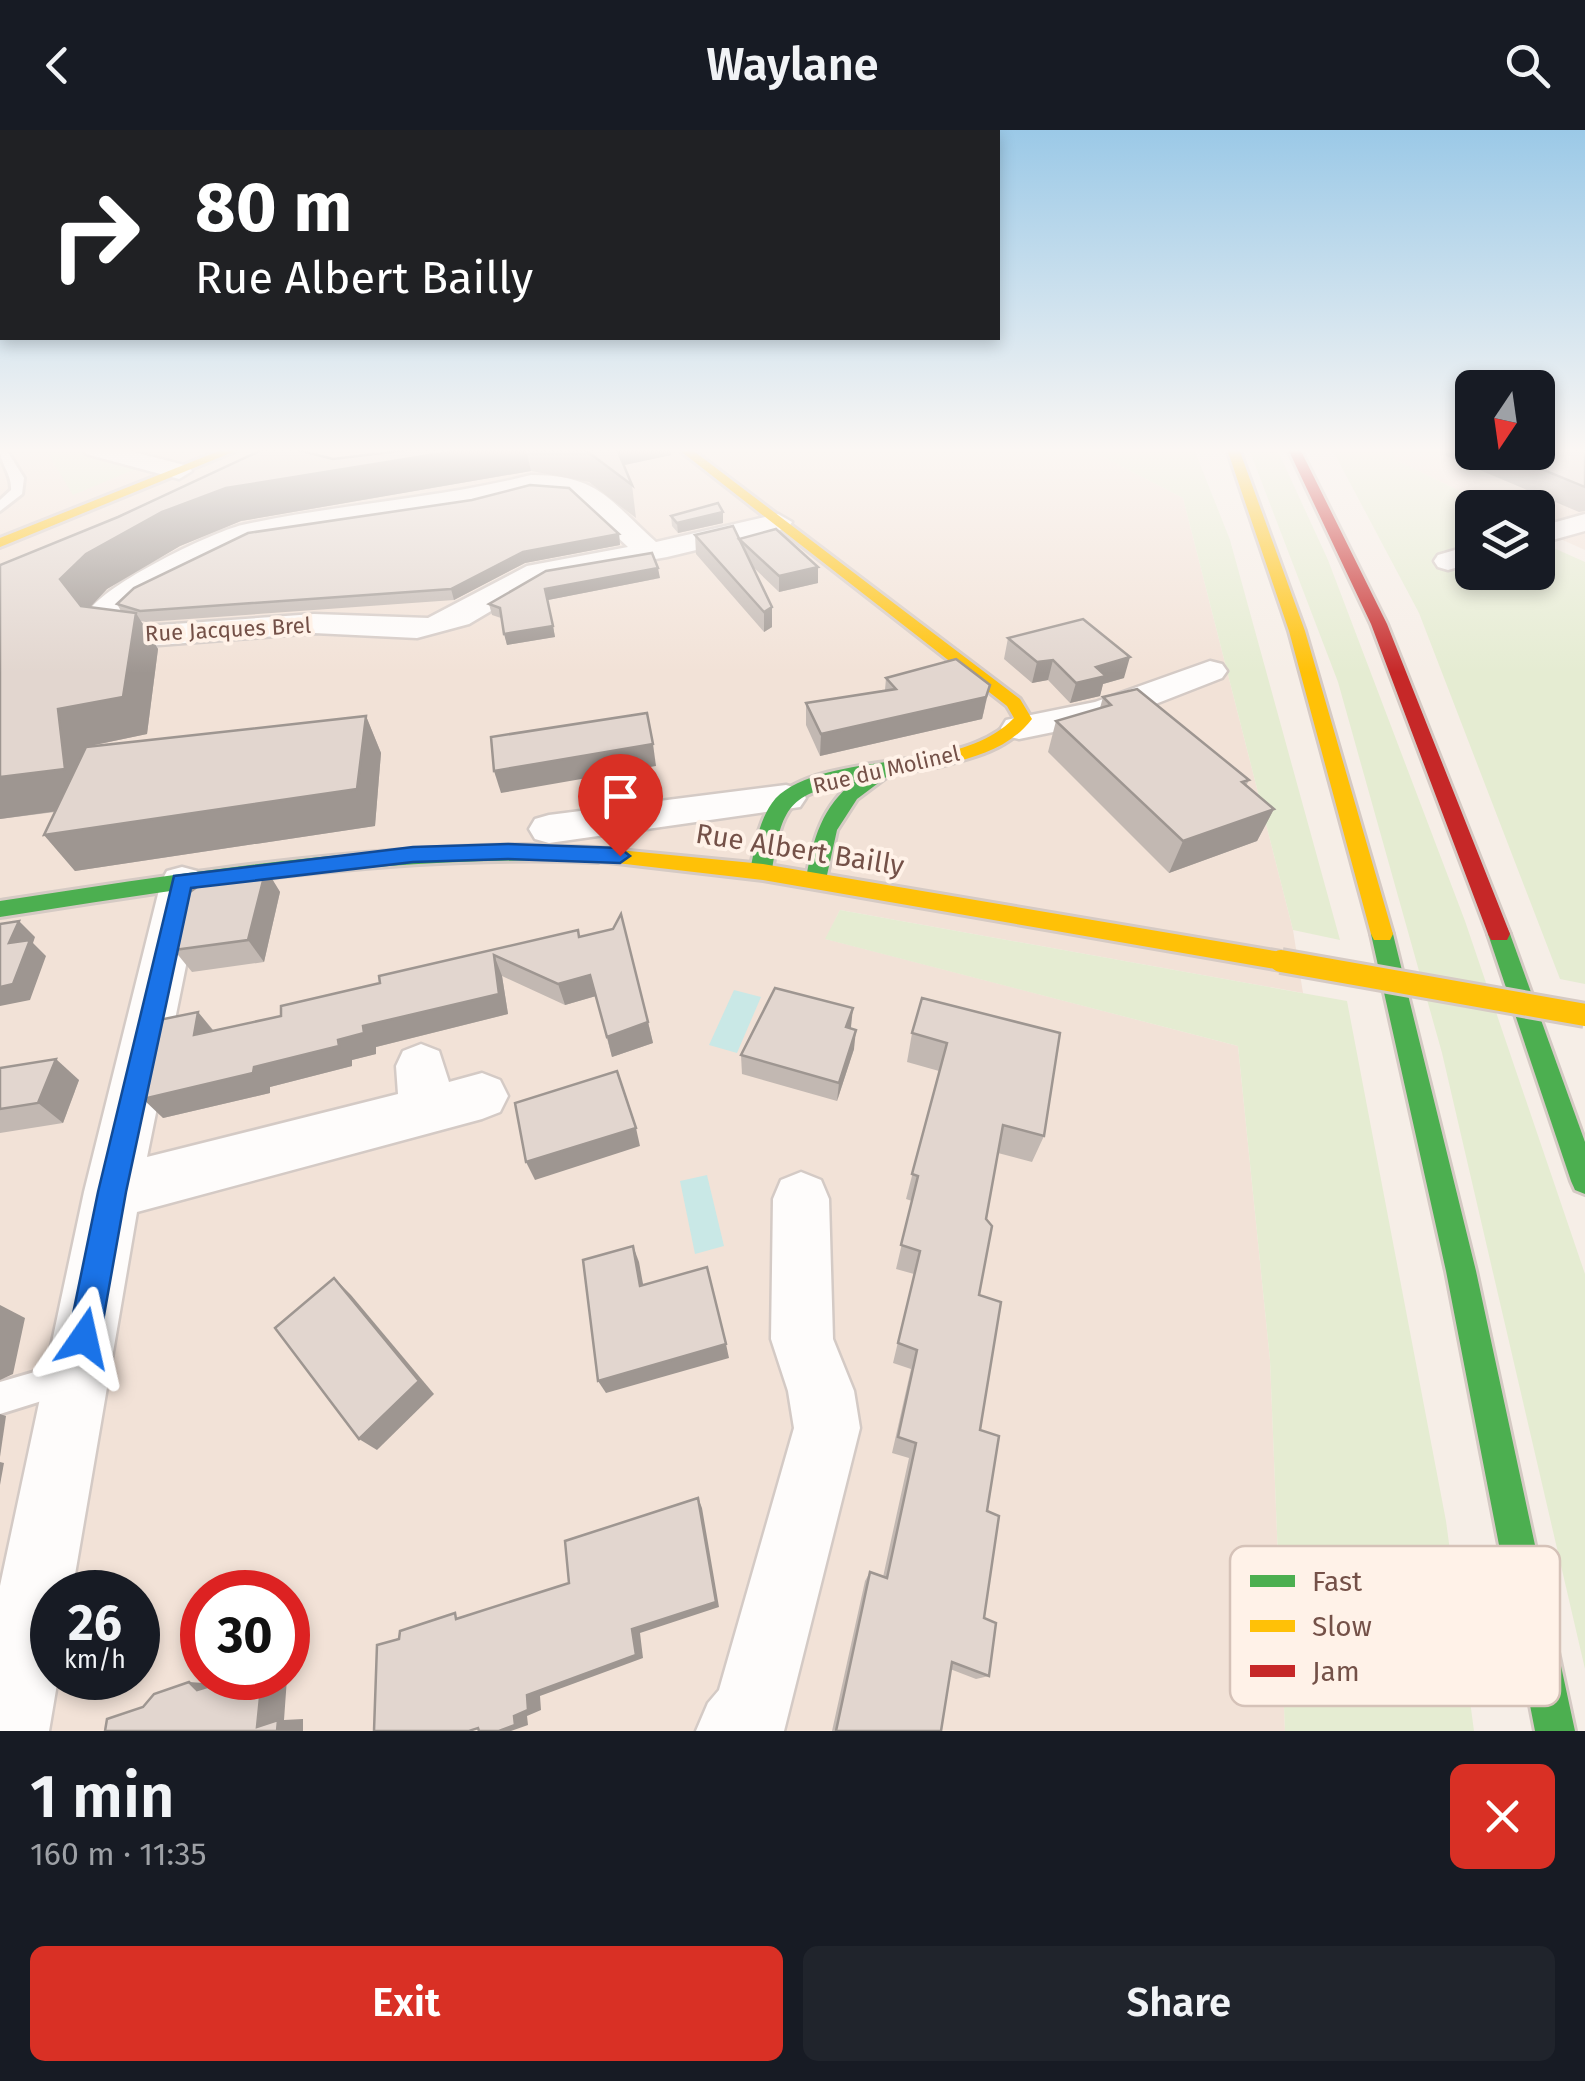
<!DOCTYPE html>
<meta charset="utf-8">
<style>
body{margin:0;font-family:"Fira Sans",sans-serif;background:#20242c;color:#f1f3f6;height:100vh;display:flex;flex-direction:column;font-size:38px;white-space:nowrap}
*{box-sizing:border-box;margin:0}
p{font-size:32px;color:#9ea1a6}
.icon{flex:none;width:55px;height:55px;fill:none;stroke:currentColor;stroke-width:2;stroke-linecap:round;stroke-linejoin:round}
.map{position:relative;height:1601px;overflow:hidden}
.panel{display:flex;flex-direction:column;background:#171b24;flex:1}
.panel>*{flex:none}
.top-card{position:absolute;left:0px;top:0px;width:1000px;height:210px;box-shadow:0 5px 15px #0003;background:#202124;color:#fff;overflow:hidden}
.needle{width:65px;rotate:193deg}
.fabs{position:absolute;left:1455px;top:240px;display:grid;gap:20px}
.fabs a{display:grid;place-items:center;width:100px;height:100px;border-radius:15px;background:#171b24;box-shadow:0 5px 15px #0003;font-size:50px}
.speed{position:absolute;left:30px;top:1440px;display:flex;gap:20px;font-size:50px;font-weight:700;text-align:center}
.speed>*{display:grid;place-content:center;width:130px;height:130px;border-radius:50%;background:#171b24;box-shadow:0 5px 15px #0003;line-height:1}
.speed small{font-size:25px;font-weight:400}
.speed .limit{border:15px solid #d22;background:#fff;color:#111}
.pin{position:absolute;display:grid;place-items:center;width:85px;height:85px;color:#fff;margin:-102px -42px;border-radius:50% 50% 50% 0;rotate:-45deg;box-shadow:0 0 10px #0007}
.pin .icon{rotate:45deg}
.me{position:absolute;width:110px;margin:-55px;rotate:11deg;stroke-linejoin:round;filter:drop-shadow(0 0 8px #0008)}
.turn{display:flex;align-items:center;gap:35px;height:210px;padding:0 30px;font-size:45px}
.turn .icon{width:130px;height:130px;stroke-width:2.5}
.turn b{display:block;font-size:70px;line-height:85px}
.round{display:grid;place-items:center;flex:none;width:105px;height:105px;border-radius:15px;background:#20242c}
.summary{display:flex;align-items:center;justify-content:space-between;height:170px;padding:0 30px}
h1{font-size:60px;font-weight:600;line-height:75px}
.primary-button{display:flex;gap:20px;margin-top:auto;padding:20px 30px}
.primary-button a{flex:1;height:115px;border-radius:15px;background:#d93025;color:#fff;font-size:40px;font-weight:600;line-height:115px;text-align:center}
.primary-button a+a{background:#20242c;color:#f1f3f6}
header{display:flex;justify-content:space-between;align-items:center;height:130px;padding:0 30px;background:#171b24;font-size:45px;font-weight:600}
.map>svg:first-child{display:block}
.residential{fill:#f2e2d7;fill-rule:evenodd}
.green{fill:#e5ecd2}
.water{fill:#c9e8e6}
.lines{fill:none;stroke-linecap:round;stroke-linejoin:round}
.lane-casing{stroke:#d4cac5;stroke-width:6}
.street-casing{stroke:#d4cac5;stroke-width:5}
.fast-casing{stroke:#d5cac4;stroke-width:6}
.slow-casing{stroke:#d5cac4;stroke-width:6}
.jam-casing{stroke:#d5cac4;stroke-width:6}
.lane{fill:#fefcfb;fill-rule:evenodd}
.street{fill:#fefcfb;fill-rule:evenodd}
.fast{fill:#4caf50;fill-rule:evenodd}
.slow{fill:#ffc107;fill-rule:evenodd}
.jam{fill:#c62828;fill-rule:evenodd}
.slow-bridge-casing{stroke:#d5cac4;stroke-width:28;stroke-linecap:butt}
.slow-bridge{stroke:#ffc107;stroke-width:22}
.wall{fill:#c2b8b2}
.shaded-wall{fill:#9e9691}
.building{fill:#e2d6cf;stroke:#9e9691;stroke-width:2.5}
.route{fill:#1a73e8;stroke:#114b97;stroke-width:2.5}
.labels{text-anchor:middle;stroke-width:8;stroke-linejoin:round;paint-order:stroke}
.far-street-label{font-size:22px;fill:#745148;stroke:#fff2e8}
.street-label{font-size:28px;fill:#745148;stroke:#fff2e8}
.key{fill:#fff2e8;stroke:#d5c2b8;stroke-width:2.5}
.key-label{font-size:28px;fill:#745148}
</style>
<header><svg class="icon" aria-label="back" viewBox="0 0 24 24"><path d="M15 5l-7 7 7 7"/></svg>Waylane<svg class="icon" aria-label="search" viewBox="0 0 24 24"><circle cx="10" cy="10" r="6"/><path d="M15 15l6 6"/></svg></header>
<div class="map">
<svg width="1585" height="1601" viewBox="0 0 1585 1601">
<rect width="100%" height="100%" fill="#f6eee7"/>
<g class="residential">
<path d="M0,319H1088L1183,368L1293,800L1303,863L840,780L826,809L1238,916L1270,1230L1285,1601H0ZM52,1462H138V1548H52ZM202,1462H288V1548H202Z"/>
<polygon points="1392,319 1538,322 1585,319 1585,420 1538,399 1538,378 1493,377 1396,330"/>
</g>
<g class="green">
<polygon points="45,319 78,319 138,338 73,365"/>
<polygon points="1088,319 1194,319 1230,410 1340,810 1293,800 1183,368"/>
<polygon points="1249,319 1277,319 1328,430 1465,791 1585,1144 1585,1539 1442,923 1338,552"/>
<polygon points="1332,319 1392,319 1396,330 1493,377 1472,378 1472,442 1538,442 1538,411 1585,432 1585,854 1560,849 1419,483"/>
<polygon points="840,780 1347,871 1446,1391 1474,1601 1285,1601 1270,1230 1238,916 825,809"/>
</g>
<g class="water">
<polygon points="734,860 761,867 737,923 709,915"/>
<polygon points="707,1045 724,1116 695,1124 680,1051"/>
</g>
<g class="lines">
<g class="lane-casing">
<g id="lane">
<path d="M0,319H6L24,348L22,364L0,381V370L11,360C12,343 0,335 0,319Z"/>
<polygon points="69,1232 80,1237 85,1248 80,1259 0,1284 0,1252"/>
</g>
</g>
<g class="street-casing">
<g id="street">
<polygon points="83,319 122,319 188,336 192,341 179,349 86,324"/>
<path d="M531,345C599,345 609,370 656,412L778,384L792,392L788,398L667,427L547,448L469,494L417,508L314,503L146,516L105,508L86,487C93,459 212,402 242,395C338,374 436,369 531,345ZM532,361L572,364L628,417L527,436L428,488L314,484L146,496L126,493L118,485L138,466L252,410L474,376Z"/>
<polygon points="1585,384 1585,401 1538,414 1538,397"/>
<polygon points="1472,415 1472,433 1448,440 1438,437 1434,431 1438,425"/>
<polygon points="1210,531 1222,534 1227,541 1222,548 1117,589 1019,609 1006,606 1001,598 1006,590 1095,572"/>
<polygon points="786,655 800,659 806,668 800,677 549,713 535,709 529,699 535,689 549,685"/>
<polygon points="182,737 197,741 203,752 147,1027 398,964 396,936 403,921 421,914 439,921 449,952 482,943 500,950 508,966 500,982 482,989 137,1082 72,1462 52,1462 52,1548 58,1548 49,1601 0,1601 0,1456 84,1062 161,752 167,741"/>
<polygon points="801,1042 821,1050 829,1069 833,1209 854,1261 860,1298 784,1601 696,1601 708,1573 719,1560 794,1298 788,1261 771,1209 773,1069 781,1050"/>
</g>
</g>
<g class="fast-casing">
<g id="fast">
<path d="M936,625L943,627V635L889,645L857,669L837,700L825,754H809L806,749C813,709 822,676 855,651C788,664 782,676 772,741L768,746H754L750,741C755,718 758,693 772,673C798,636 893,633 936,625Z"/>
<path d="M523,715L598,718L608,725L598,732C396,723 199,756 0,787V771C174,744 347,717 523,715Z"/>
<polygon points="1382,795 1390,798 1393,804 1476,1141 1575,1601 1535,1601 1446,1141 1371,804 1374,798"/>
<polygon points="1499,795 1507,798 1510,804 1585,1012 1585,1064 1575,1060 1571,1051 1488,804 1491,798"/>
</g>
</g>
<g class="slow-casing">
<g id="slow">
<polygon points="224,319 240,319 0,417 0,408"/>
<path d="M678,319H691L1020,569L1032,589C1008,620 972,628 936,637L929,635V627C960,619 991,612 1014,588L1007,576Z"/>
<polygon points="1227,319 1239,319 1305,501 1393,804 1390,810 1374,810 1371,804 1289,501"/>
<polygon points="598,718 763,734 1281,822 1289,825 1293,831 1289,837 1281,840 763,750 591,730 588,725 591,720"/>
</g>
</g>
<g class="jam-casing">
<polygon id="jam" points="1288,319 1300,319 1387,494 1510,804 1507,810 1491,810 1488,804 1371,494"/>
</g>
<use href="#lane" class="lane"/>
<use href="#street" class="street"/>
<use href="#fast" class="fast"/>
<use href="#slow" class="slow"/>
<use href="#jam" class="jam"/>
<g class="slow-bridge-casing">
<polyline id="slow-bridge" points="1281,831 1585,885"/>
</g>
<use href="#slow-bridge" class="slow-bridge"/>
</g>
<g class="wall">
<polygon points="416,319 671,319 671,325 624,335 632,355 636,388 589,352 531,341 241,391 180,416 107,459 90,477 121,481 117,474 619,404 620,415 525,433 454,470 146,492 141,491 158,519 147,604 85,617 85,619 366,586 381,623 375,696 75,741 44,705 55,682 0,689 0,435 333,329"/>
<polygon points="1448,319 1472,319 1472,322 1538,322 1585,319 1585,381 1579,382 1444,325"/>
<polygon points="671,386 723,393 678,403 672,396"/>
<polygon points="695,405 739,409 818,453 779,462 753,437 772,477 772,497 764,502 696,424"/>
<polygon points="660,448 548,470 555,507 507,515 501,488 492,485 489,474"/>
<polygon points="1008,508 1124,548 1103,554 1100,566 1070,573 1048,550 1032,553 1004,529"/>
<polygon points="886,548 985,576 982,589 820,626 806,595 806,573 885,560"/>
<polygon points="1103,567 1249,650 1246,656 1274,679 1257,711 1169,743 1048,622 1056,591 1100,578"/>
<polygon points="266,739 280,762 264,832 192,842 174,820"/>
<polygon points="580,807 648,892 653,913 612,927 596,866 565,875 502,846 508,884 376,917 376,924 352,930 352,936 270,957 270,963 163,988 198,882 214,901 281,886 281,876"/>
<polygon points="922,868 1044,1006 1032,1032 998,1023 986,1089 979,1165 980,1300 987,1381 984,1488 989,1546 976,1549 950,1539 941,1601 832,1601 865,1451 870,1442 883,1447 909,1328 892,1323 911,1239 893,1233 914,1144 896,1139 912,1071 906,1069 939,941 907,932 912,903"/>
<polygon points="851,899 854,919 837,971 742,944 741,925"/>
<polygon points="0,938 79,950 63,993 0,1003"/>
</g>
<g class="shaded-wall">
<polygon points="467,319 526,319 531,341 241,391 180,416 107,459 83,485 60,449 86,424 162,382 226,358"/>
<polygon points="618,319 671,319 671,325 620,336"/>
<polygon points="723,382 723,393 678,403 677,393"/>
<polygon points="619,404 620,415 525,433 454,470 451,459 523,422"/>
<polygon points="818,437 818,453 779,462 779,446"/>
<polygon points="658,438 660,448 548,470 545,459"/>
<polygon points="772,477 772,497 764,502 764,482"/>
<polygon points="136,483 158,519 147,604 85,617 94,676 0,689 0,647 58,579"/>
<polygon points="553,496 555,507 507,515 504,504"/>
<polygon points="1130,527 1124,548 1103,554 1100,566 1070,573 1076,553 1096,537"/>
<polygon points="1053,530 1048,550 1032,553 1037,532"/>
<polygon points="990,555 982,589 820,626 821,604"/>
<polygon points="366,586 381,623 375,696 75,741 44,705"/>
<polygon points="653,614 656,636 501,663 494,641"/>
<polygon points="1274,679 1257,711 1169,743 1183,711"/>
<polygon points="266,739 280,762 264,832 248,810"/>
<polygon points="19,791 35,807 33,813 46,826 30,870 0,876 0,857 9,813"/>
<polygon points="494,825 502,846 508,884 376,917 376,924 352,930 352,936 270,957 270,963 163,988 143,969 254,937 338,910"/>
<polygon points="590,845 596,866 565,875 558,854"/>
<polygon points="853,878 851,897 845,917 846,897"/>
<polygon points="198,882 215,903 194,905"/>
<polygon points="648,892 653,913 612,927 607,907"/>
<polygon points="856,900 854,919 837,971 839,953"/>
<polygon points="56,929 79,950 63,993 38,973"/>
<polygon points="636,998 640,1016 535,1050 526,1032"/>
<polygon points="633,1116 639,1132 646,1170 640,1156"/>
<polygon points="334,1148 351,1165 434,1264 377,1320 359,1309"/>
<polygon points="0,1175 25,1188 13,1244 0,1250"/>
<polygon points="726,1214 729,1228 606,1263 598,1251"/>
<polygon points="0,1284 6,1286 0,1327"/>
<polygon points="0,1332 4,1333 0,1355"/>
<polygon points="698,1368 702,1378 719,1477 640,1503 643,1528 540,1566 541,1580 527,1586 528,1595 511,1601 499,1601 514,1586 527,1565 632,1499"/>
<polygon points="262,1548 287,1548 284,1590 303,1589 303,1601 277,1601 257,1597"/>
<polygon points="189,1552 218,1554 197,1560"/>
</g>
<g class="building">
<polygon points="264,319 294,319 333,329 416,319 467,319 226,358 162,382 86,424 60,449 81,476 136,483 123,567 58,579 65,639 0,647 0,435 118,387"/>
<polygon points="580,319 617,319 632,355 584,319"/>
<polygon points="1538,319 1585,319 1585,357 1500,322 1538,322"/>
<polygon points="530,355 569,358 619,404 523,422 451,459 140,481 117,474 134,458 248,403 472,370"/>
<polygon points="718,373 723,382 677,393 671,386"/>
<polygon points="733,396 772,477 764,482 695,405"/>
<polygon points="776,399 818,437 779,446 739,409"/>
<polygon points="652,423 658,438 545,459 553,496 504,504 500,478 489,474 546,441"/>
<polygon points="1083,489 1130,527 1096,537 1106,546 1076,553 1053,530 1037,532 1008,508"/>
<polygon points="956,529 990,555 986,567 821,604 806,573 896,559 886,548"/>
<polygon points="1137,559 1249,650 1242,652 1274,679 1183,711 1056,591 1111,575 1103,567"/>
<polygon points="647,583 653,614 494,641 491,607"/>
<polygon points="366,586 357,659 44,705 86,617"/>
<polygon points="266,739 248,810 174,820 184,766 213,746"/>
<polygon points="621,784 648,892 607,907 590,845 558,854 494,825 499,864 363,896 364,903 338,910 339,916 254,937 253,943 143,969 159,890 198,882 194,905 281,886 281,876 380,853 379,846 578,800 579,807 613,799"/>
<polygon points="19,791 9,813 30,810 13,854 0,857 0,794"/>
<polygon points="775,858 853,878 846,897 856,900 839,953 741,925"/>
<polygon points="922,868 1060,903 1044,1006 1003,995 986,1089 992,1096 979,1165 1001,1172 980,1300 999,1306 987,1381 999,1386 984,1488 996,1493 989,1546 952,1532 941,1601 836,1601 870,1442 887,1448 916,1313 898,1307 917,1220 898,1213 920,1121 901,1115 918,1046 912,1044 947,913 912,903"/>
<polygon points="56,929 38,973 0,979 0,938"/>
<polygon points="617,941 636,998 526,1032 515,973"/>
<polygon points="633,1116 640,1156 707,1137 726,1214 598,1251 583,1130"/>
<polygon points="334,1148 419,1251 359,1309 275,1198"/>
<polygon points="698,1368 716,1472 632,1499 636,1525 527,1565 528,1580 514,1586 515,1595 499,1601 479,1601 478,1598 469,1601 374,1601 377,1515 399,1509 400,1501 455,1483 456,1489 569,1453 565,1411"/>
<polygon points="237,1548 262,1548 257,1597 278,1590 277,1601 105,1601 107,1589 143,1577 154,1564 189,1552 197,1560"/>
</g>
<linearGradient id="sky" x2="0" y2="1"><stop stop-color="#9bc9e7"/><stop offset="0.59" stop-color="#fbf7f4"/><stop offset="1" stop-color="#fbf7f4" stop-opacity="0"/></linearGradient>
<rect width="1585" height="543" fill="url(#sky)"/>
<polygon class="route" points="508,714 620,718 630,726 620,733 508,729 413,732 191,758 126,1062 100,1208 95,1220 84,1224 73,1220 68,1208 98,1062 174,746 413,717"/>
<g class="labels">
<g class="far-street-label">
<text transform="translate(228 499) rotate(-3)" y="8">Rue Jacques Brel</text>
<text transform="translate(886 639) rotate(-13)" y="8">Rue du Molinel</text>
</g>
<g class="street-label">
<text transform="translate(800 719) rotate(9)" y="10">Rue Albert Bailly</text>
</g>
</g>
<rect x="1230" y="1416" width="330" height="160" rx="15" class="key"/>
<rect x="1250" y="1445" width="45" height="12" fill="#4caf50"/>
<rect x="1250" y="1490" width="45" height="12" fill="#ffc107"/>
<rect x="1250" y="1535" width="45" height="12" fill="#c62828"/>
<g class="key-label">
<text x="1312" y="1461">Fast</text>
<text x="1312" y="1506">Slow</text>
<text x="1312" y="1551">Jam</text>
</g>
</svg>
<div class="fabs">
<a><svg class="needle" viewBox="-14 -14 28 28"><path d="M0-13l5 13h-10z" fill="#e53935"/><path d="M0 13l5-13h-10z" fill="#9ea1a6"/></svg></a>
<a><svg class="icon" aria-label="layers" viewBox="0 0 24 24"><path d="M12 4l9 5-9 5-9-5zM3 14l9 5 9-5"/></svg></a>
</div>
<div class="speed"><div>26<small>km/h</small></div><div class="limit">30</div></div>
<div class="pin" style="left:620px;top:726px;background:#d93025"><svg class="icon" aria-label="arrive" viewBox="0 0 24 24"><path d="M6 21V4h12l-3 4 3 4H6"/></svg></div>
<svg class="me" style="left:84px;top:1208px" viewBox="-20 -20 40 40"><path d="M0-17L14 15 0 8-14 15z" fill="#1a73e8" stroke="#fff" stroke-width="4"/></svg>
<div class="top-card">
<div class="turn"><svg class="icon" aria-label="right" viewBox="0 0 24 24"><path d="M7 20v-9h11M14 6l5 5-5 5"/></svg><div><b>80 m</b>Rue Albert Bailly</div></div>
</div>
</div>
<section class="panel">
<div class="summary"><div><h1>1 min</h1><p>160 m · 11:35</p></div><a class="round" style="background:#d93025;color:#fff"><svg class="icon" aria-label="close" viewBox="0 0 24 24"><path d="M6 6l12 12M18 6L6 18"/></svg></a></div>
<div class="primary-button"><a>Exit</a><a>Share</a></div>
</section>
